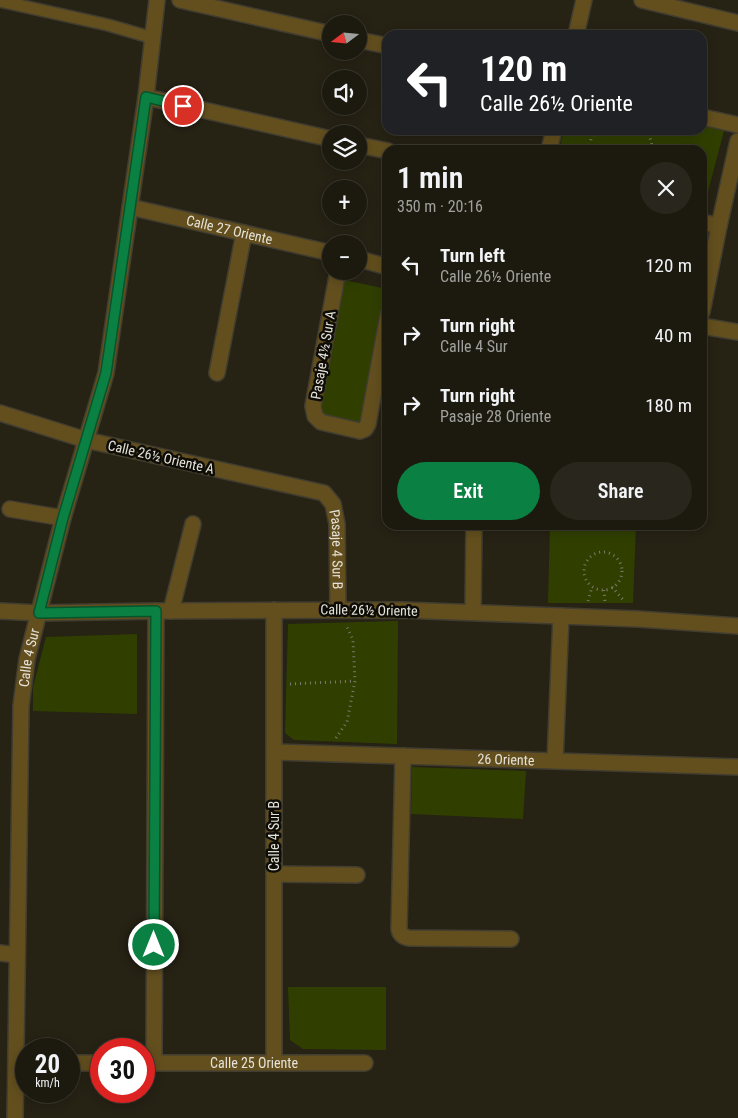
<!DOCTYPE html>
<meta charset="utf-8">
<style>
body{margin:0;font-family:"Roboto Condensed",sans-serif;background:#29271d;color:#f1f3f6;height:100vh;display:flex;flex-direction:column;font-size:19px;white-space:nowrap}
*{box-sizing:border-box;margin:0}
p{font-size:16px;color:#a0a19e}
.icon{flex:none;width:28px;height:28px;fill:none;stroke:currentColor;stroke-width:2;stroke-linecap:round;stroke-linejoin:round}
.map{position:relative;flex:1;overflow:hidden}
.drawer{position:absolute;left:382px;top:145px;width:325px;height:385px;display:flex;flex-direction:column;background:#1c1a0f;border-radius:15px;box-shadow:0 2px 12px #0003,0 0 0 1px #3a382f}
.drawer>*{flex:none}
.guide{position:absolute;left:382px;top:30px;width:325px;height:105px;border-radius:15px;box-shadow:0 2px 12px #0003,0 0 0 1px #3a382f;background:#202124;color:#fff;overflow:hidden}
.needle{width:32px;rotate:254deg}
.controls{position:absolute;left:322px;top:15px;display:grid;gap:10px}
.controls a{display:grid;place-items:center;width:45px;height:45px;border-radius:50%;background:#1c1a0f;box-shadow:0 2px 12px #0003,0 0 0 1px #3a382f;font-size:25px}
.speed{position:absolute;left:15px;top:1038px;display:flex;gap:10px;font-size:25px;font-weight:700;text-align:center}
.speed>*{display:grid;place-content:center;width:65px;height:65px;border-radius:50%;background:#1c1a0f;box-shadow:0 2px 12px #0003,0 0 0 1px #3a382f;line-height:1}
.speed small{font-size:12px;font-weight:400}
.speed .limit{border:8px solid #d22;background:#fff;color:#111}
.pin{position:absolute;display:grid;place-items:center;width:42px;height:42px;color:#fff;margin:-21px;border:2px solid #fff;border-radius:50%;box-shadow:0 1px 5px #0007}
.me{position:absolute;width:55px;margin:-28px;rotate:0deg;stroke-linejoin:round;filter:drop-shadow(0 0 4px #0008)}
.turn{display:flex;align-items:center;gap:18px;height:105px;padding:0 15px;font-size:22px}
.turn .icon{width:65px;height:65px;stroke-width:2.5}
.turn b{display:block;font-size:35px;line-height:42px}
.round{display:grid;place-items:center;flex:none;width:52px;height:52px;border-radius:26px;background:#29271d}
.overview{display:flex;align-items:center;justify-content:space-between;height:85px;padding:0 15px}
h1{font-size:30px;font-weight:600;line-height:38px}
.cta{display:flex;gap:10px;margin-top:auto;padding:10px 15px}
.cta a{flex:1;height:58px;border-radius:30px;background:#0b8043;color:#fff;font-size:20px;font-weight:600;line-height:58px;text-align:center}
.cta a+a{background:#29271d;color:#f1f3f6}
ul{padding:0;list-style:none}
li{display:flex;align-items:center;gap:15px;height:70px;padding:0 15px}
li div{flex:1}
li b{display:block;font-size:19px}
li em{font-style:normal}
.map>svg:first-child{display:block}
.green{fill:#303f00}
.lines{fill:none;stroke-linecap:round;stroke-linejoin:round}
.lane-casing{stroke:#413d30;stroke-width:14}
.street-casing{stroke:#413d30;stroke-width:18}
.path{stroke:#7c796d;stroke-width:3;stroke-dasharray:1 4;stroke-linecap:butt}
.lane{stroke:#634f1e;stroke-width:11}
.street{stroke:#634f1e;stroke-width:15}
.route-casing{stroke:#07532c;stroke-width:12}
.route{stroke:#0b8043;stroke-width:9}
.labels{text-anchor:middle;stroke-width:5;stroke-linejoin:round;paint-order:stroke}
.street-label{font-size:14px;fill:#e5e2d9;stroke:#0d0c06}
</style>
<div class="map">
<svg width="738" height="1118" viewBox="0 0 738 1118">
<rect width="100%" height="100%" fill="#262214"/>
<g class="green">
<polygon points="703,126 724,131 703,210 702,209 702,150 559,150 564,130 702,130"/>
<polygon points="344,280 387,289 362,430 316,420"/>
<polygon points="550,525 636,525 633,603 548,603"/>
<polygon points="398,621 397,744 294,740 285,733 288,624"/>
<polygon points="137,634 137,714 33,711 33,687 46,637"/>
<polygon points="412,767 526,771 523,819 411,814"/>
<polygon points="288,987 386,987 386,1050 303,1049 290,1040"/>
</g>
<g class="lines">
<g class="lane-casing">
<polyline id="lane" points="0,1 108,25 153,38"/>
</g>
<g class="street-casing">
<g id="street">
<polyline points="180,0 331,34"/>
<polyline points="642,0 738,23"/>
<polyline points="576,35 584,0"/>
<polyline points="359,40 388,46"/>
<polyline points="146,97 331,139"/>
<polyline points="702,117 738,125"/>
<polyline points="359,145 388,151"/>
<polyline points="549,150 554,130"/>
<path id="s1" d="M130,207L331,253"/>
<polyline points="702,222 719,226"/>
<polyline points="359,259 388,267"/>
<polyline points="338,271 313,406 315,416 321,422 360,431 365,429 368,424 388,315"/>
<polyline points="702,312 719,226 738,141"/>
<polyline points="702,326 738,332"/>
<polyline points="217,373 244,233"/>
<path id="s2" d="M0,413L86,440L324,493L333,504L337,524L338,609"/>
<polyline points="10,509 63,518"/>
<polyline points="274,610 274,1063"/>
<polyline points="0,611 39,613 156,611 402,610 638,619 738,626"/>
<polyline points="171,611 193,524"/>
<polyline points="473,612 474,525"/>
<path id="s3" d="M275,752L738,767"/>
<path d="M403,756L399,929C400,935 404,937 409,938L511,939"/>
<polyline points="555,761 561,616"/>
<polyline points="274,874 357,875"/>
<polyline points="0,953 17,955"/>
<polyline points="69,1063 101,1063"/>
<path id="s4" d="M144,1063H365"/>
<polyline points="154,1063 156,611"/>
<path id="s5" d="M15,1118L21,706L27,659L63,518L106,373L146,97L157,0"/>
</g>
</g>
<g class="path">
<path d="M645,130C650,136 652,142 652,150"/>
<polyline points="589,150 591,139 596,130"/>
<circle cx="603" cy="571" r="19"/>
<polyline points="612,587 625,602"/>
<polyline points="604,590 605,602"/>
<polyline points="588,601 592,587"/>
<polyline points="290,684 355,681"/>
<polyline points="336,738 347,722 355,681 353,640 347,627"/>
</g>
<use href="#lane" class="lane"/>
<use href="#street" class="street"/>
</g>
<g class="lines">
<g class="route-casing">
<polyline id="route" points="154,945 156,611 39,613 63,518 106,373 146,97 183,106"/>
</g>
<use href="#route" class="route"/>
</g>
<g class="labels">
<g class="street-label">
<text dy="5" stroke="none"><textPath href="#s1" startOffset="102">Calle 27 Oriente</textPath></text>
<text transform="translate(323 355) rotate(-80)" y="5">Pasaje 4½ Sur A</text>
<text transform="translate(161 457) rotate(13)" y="5">Calle 26½ Oriente A</text>
<text dy="5" stroke="none"><textPath href="#s2" startOffset="394">Pasaje 4 Sur B</textPath></text>
<text transform="translate(369 610) rotate(1)" y="5">Calle 26½ Oriente</text>
<text dy="5" stroke="none"><textPath href="#s5" startOffset="461">Calle 4 Sur</textPath></text>
<text dy="5" stroke="none"><textPath href="#s3" startOffset="231">26 Oriente</textPath></text>
<text transform="translate(274 836) rotate(-90)" y="5">Calle 4 Sur B</text>
<text dy="5" stroke="none"><textPath href="#s4" startOffset="110">Calle 25 Oriente</textPath></text>
</g>
</g>
</svg>
<div class="controls">
<a><svg class="needle" viewBox="-14 -14 28 28"><path d="M0-13l5 13h-10z" fill="#e53935"/><path d="M0 13l5-13h-10z" fill="#a0a19e"/></svg></a>
<a><svg class="icon" aria-label="sound" viewBox="0 0 24 24"><path d="M4 9h4l5-4v14l-5-4H4zM17 9q2 3 0 6"/></svg></a>
<a><svg class="icon" aria-label="layers" viewBox="0 0 24 24"><path d="M12 4l9 5-9 5-9-5zM3 14l9 5 9-5"/></svg></a>
<a>+</a>
<a>−</a>
</div>
<div class="speed"><div>20<small>km/h</small></div><div class="limit">30</div></div>
<div class="pin" style="left:183px;top:106px;background:#d93025"><svg class="icon" aria-label="arrive" viewBox="0 0 24 24"><path d="M6 21V4h12l-3 4 3 4H6"/></svg></div>
<svg class="me" style="left:154px;top:945px" viewBox="-20 -20 40 40"><circle r="17" fill="#0b8043" stroke="#fff" stroke-width="3"/><path d="M0-11L8 9 0 5-8 9z" fill="#fff"/></svg>
<div class="guide">
<div class="turn"><svg class="icon" aria-label="left" viewBox="0 0 24 24"><path d="M17 20v-9H6M10 6l-5 5 5 5"/></svg><div><b>120 m</b>Calle 26½ Oriente</div></div>
</div>
<section class="drawer">
<div class="overview"><div><h1>1 min</h1><p>350 m · 20:16</p></div><a class="round"><svg class="icon" aria-label="close" viewBox="0 0 24 24"><path d="M6 6l12 12M18 6L6 18"/></svg></a></div>
<ul>
<li><svg class="icon" aria-label="left" viewBox="0 0 24 24"><path d="M17 20v-9H6M10 6l-5 5 5 5"/></svg><div><b>Turn left</b><p>Calle 26½ Oriente</p></div><em>120 m</em></li>
<li><svg class="icon" aria-label="right" viewBox="0 0 24 24"><path d="M7 20v-9h11M14 6l5 5-5 5"/></svg><div><b>Turn right</b><p>Calle 4 Sur</p></div><em>40 m</em></li>
<li><svg class="icon" aria-label="right" viewBox="0 0 24 24"><path d="M7 20v-9h11M14 6l5 5-5 5"/></svg><div><b>Turn right</b><p>Pasaje 28 Oriente</p></div><em>180 m</em></li>
</ul>
<div class="cta"><a>Exit</a><a>Share</a></div>
</section>
</div>
